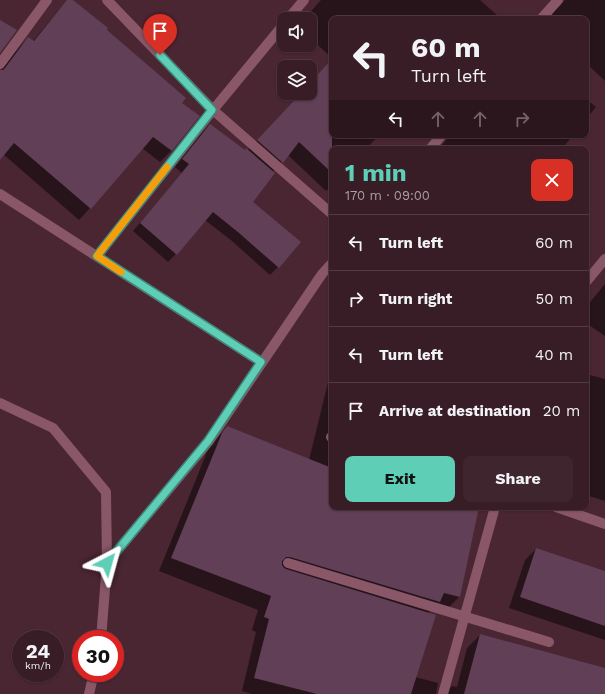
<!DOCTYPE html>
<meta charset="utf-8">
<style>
body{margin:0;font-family:"Work Sans",sans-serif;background:#3f252e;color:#f1f3f6;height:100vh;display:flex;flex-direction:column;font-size:15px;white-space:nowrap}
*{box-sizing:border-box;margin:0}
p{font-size:13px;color:#aba1a7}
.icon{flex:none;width:22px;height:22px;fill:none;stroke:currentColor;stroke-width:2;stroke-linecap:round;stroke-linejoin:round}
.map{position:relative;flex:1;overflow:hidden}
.side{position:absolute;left:329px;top:146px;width:260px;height:364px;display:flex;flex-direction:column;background:#381c26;border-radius:8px;box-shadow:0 1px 3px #0004,0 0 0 1px #523a43}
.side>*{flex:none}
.hud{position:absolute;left:329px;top:16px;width:260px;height:122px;border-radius:8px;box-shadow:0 1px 3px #0004,0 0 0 1px #523a43;background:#381c26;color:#f1f3f6;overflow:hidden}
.tools{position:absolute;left:277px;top:12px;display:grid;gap:8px}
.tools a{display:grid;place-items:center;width:40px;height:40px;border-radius:8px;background:#381c26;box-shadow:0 1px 3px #0004,0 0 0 1px #523a43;font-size:20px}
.speed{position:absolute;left:12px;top:630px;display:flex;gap:8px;font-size:20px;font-weight:700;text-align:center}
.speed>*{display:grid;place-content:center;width:52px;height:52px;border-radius:50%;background:#381c26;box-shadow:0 1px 3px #0004,0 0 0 1px #523a43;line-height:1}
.speed small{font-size:10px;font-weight:400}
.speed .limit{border:6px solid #d22;background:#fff;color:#111}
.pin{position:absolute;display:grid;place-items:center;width:34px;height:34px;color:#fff;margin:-41px -17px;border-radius:50% 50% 50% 0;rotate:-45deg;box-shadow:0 0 4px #0007}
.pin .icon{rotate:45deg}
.me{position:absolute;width:44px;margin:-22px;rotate:39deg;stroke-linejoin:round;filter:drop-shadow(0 0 3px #0008)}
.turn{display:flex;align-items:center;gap:14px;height:84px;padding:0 16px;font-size:18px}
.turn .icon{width:52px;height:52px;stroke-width:2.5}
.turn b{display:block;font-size:28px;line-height:34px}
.lanes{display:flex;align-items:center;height:38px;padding:0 16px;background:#0003;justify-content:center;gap:20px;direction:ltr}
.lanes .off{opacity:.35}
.round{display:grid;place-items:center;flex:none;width:42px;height:42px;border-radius:8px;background:#3f252e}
.summary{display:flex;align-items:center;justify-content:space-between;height:68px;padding:0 16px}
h1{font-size:24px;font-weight:700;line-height:30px;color:#5eceb7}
.action{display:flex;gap:8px;margin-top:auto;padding:8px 16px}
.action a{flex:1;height:46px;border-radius:8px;background:#5eceb7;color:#111;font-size:16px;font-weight:700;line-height:46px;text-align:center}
.action a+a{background:#3f252e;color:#f1f3f6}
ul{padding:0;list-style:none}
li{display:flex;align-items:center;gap:12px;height:56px;padding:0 16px;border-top:1px solid #523a43}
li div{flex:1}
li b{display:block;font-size:15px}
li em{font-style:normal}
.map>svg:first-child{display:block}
.shadow{fill:#0007}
.building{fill:#613f57}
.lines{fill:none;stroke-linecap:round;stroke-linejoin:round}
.street{stroke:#895768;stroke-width:10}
.route-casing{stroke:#3d8677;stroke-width:10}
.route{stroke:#5eceb7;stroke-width:7}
.slow{stroke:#f59e0b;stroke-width:7}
</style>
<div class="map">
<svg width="605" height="694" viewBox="0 0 605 694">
<rect width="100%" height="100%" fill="#4a2532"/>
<g class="shadow">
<polygon points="68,0 71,0 105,30 180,103 198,116 171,151 160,162 142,148 90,208 79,220 3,154 0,157 0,72 17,50 28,38 33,41 59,10"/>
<polygon points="321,0 480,0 497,15 493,19 332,19 332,58 310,38 310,19 304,19"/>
<polygon points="565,0 605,0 605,81 586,63 586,19 550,19 553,13"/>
<polygon points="332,60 332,135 379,135 366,149 332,149 332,185 326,191 288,155 282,162 272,172 252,202 278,267 270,275 232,241 205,220 176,254 168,262 133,231 182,173 175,167 202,133 210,125 244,151 248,150 301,93 310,93 310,84"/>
<polygon points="586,99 596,107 586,119"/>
<polygon points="450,135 573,135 562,149 439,149"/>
<polygon points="605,284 605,336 586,323 586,307"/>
<polygon points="332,366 332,507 478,507 459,597 446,610 435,607 428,613 415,677 438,683 436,694 252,694 242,691 256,632 252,630 258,610 159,571 209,447 214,441 227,428 309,460"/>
<polygon points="586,374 605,379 605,501 586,495"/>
<polygon points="536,549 605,572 605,640 509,608 525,560"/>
<polygon points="480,635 605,669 605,694 445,694 452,686 457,687 467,648"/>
</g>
<g class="building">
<polygon points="67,0 73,0 108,28 107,30 186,98 182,103 200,116 172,151 153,137 91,209 14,143 0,160 0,70 3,70 5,68 28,37 34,41"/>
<polygon points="0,20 17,30 0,53"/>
<polygon points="332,59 332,173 299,142 283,163 257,140 301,93 310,93 310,83"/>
<polygon points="210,124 245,150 246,148 275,173 253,202 301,242 279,268 239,233 213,212 177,255 140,223 189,164 182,159"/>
<polygon points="227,426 332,468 332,507 479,507 460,597 444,593 440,602 290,557 286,557 282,561 282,565 284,568 286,569 436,615 411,694 317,694 254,678 269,619 264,617 271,596 171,558 222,433"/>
<polygon points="536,548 605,571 605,626 520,597"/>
<polygon points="480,634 605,668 605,694 464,694"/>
</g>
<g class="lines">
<g class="street">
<polyline points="107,0 213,110 332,214"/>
<polyline points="288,19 304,0"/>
<polyline points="541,19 558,0"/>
<polyline points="0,64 47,0"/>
<polyline points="430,149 442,135"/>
<polyline points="0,194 261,362"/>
<polyline points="97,256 213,110 284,24"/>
<polyline points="586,282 605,259"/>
<polyline points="0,403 53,428 106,492 107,563 101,639"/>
<polyline points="331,437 332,437"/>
<polyline points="556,507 605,524"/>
<polyline points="107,563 209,441 322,274 332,263"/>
<polyline points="288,563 549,642"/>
<polyline points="89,694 94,673"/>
<polyline points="443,694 495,507"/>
</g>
</g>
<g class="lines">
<g class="route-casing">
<polyline id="route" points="107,563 208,441 261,362 97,256 212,110 160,55"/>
</g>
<use href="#route" class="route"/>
<polyline class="slow" points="121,272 97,256 167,167"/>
</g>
</svg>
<div class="tools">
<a><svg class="icon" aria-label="sound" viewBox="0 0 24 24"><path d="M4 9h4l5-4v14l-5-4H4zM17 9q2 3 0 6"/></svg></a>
<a><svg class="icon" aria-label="layers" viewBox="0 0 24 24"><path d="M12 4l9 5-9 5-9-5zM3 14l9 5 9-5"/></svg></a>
</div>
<div class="speed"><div>24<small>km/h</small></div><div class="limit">30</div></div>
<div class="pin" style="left:160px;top:55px;background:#d93025"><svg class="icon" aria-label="arrive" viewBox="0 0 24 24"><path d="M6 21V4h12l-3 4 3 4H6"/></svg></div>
<svg class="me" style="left:107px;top:563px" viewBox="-20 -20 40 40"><path d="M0-17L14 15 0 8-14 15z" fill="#5eceb7" stroke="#fff" stroke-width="4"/></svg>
<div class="hud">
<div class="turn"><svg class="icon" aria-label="left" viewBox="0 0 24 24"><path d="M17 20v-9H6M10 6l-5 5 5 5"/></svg><div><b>60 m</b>Turn left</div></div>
<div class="lanes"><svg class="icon" aria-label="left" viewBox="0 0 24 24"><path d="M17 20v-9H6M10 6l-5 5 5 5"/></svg><svg class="icon off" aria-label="ahead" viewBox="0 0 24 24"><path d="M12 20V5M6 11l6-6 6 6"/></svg><svg class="icon off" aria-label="ahead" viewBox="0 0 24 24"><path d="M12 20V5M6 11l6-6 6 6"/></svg><svg class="icon off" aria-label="right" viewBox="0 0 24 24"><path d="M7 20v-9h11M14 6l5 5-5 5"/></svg></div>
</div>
<section class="side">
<div class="summary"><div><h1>1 min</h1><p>170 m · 09:00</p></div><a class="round" style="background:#d93025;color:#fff"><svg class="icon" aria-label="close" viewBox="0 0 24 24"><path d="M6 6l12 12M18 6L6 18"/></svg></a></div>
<ul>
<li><svg class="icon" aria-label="left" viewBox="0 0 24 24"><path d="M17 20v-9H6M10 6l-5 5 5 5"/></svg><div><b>Turn left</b></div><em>60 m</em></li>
<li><svg class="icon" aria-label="right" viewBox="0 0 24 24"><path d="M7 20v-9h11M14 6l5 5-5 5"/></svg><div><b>Turn right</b></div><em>50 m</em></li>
<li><svg class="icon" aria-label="left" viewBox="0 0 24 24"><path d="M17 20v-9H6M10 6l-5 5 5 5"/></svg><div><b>Turn left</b></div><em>40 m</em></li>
<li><svg class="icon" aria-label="arrive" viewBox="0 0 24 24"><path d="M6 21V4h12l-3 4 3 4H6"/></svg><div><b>Arrive at destination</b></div><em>20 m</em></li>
</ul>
<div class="action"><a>Exit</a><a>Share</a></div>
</section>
</div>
